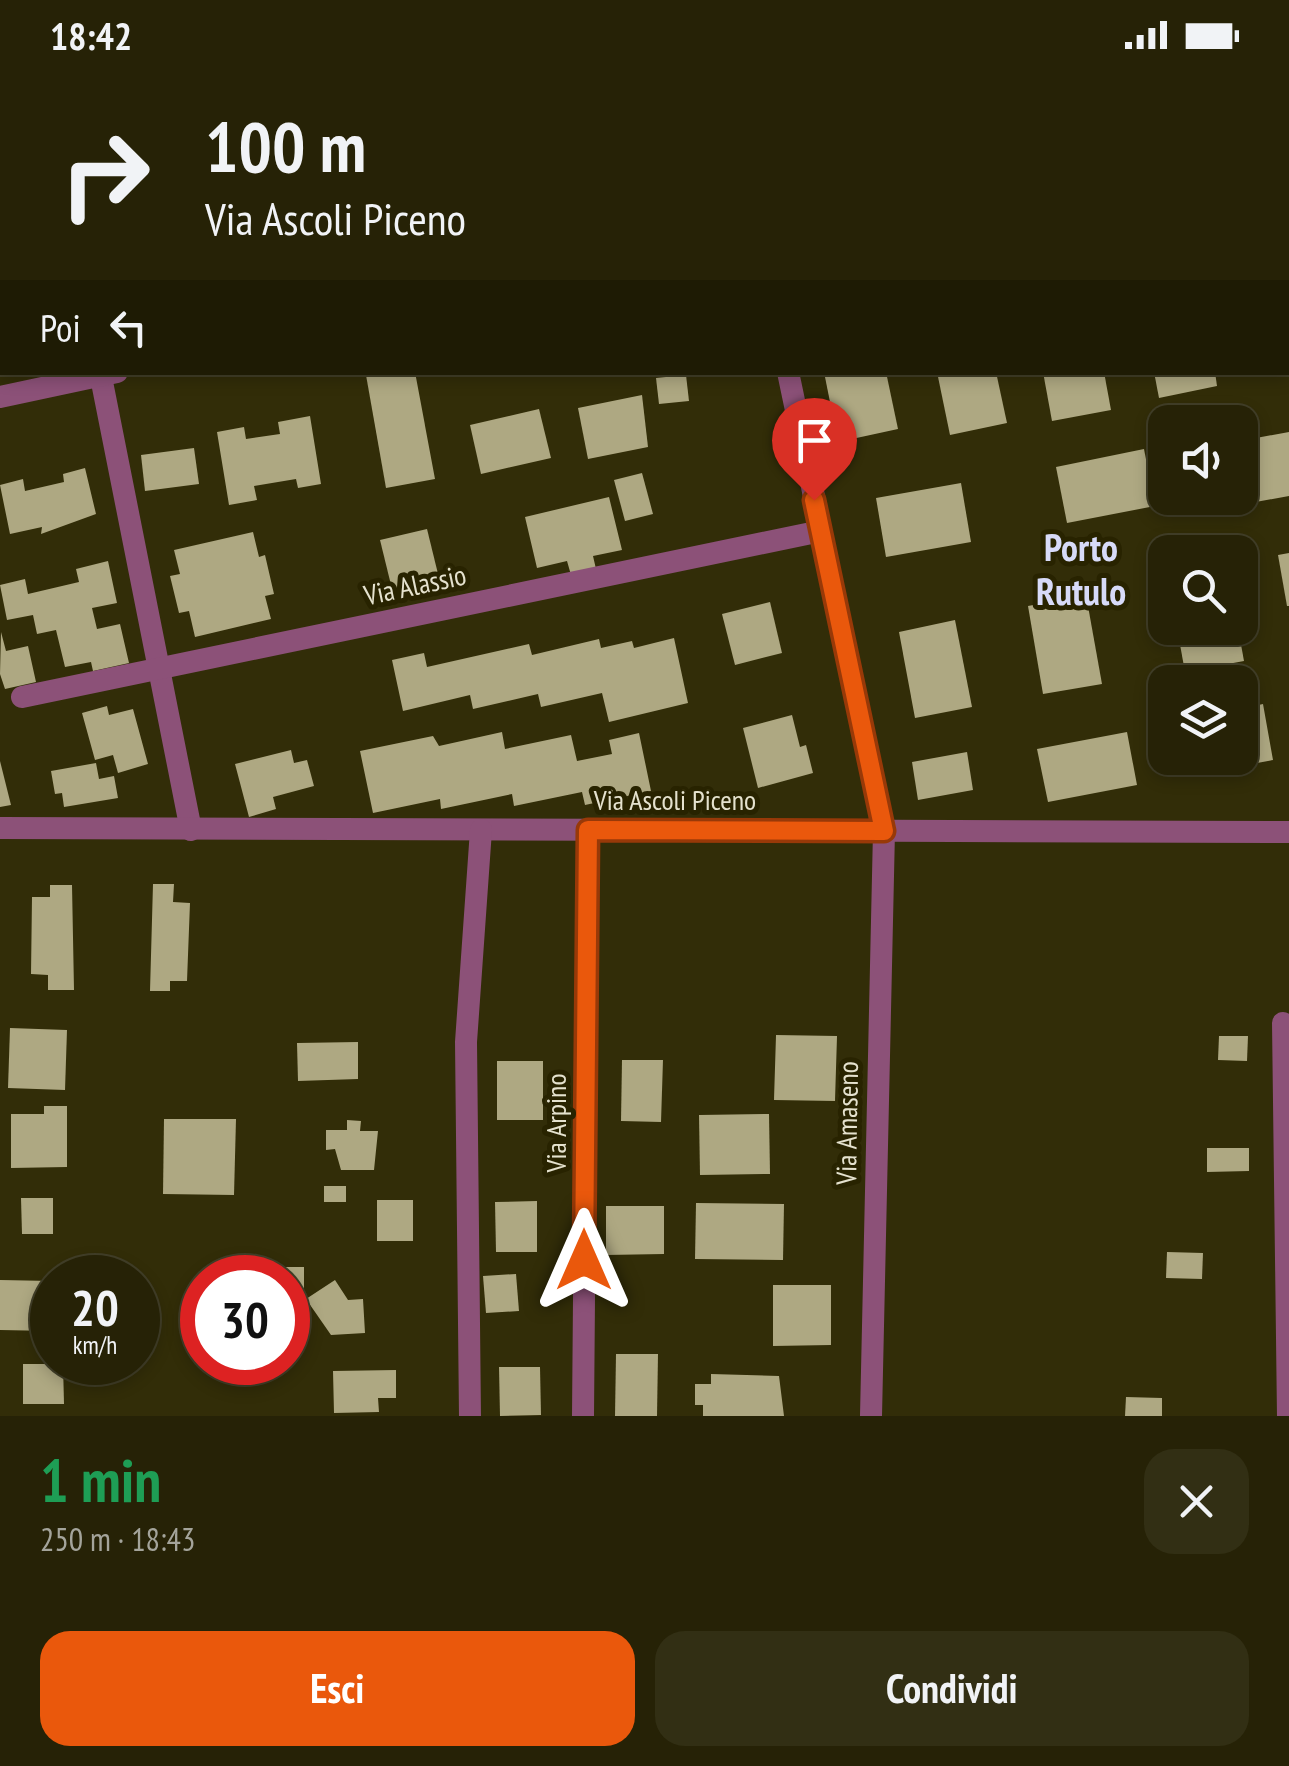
<!DOCTYPE html>
<html lang="it">
<meta charset="utf-8">
<style>
body{margin:0;font-family:"PT Sans Narrow",sans-serif;background:#322f14;color:#f1f3f6;height:100vh;display:flex;flex-direction:column;font-size:38px;white-space:nowrap}
*{box-sizing:border-box;margin:0}
p{font-size:32px;color:#a4a49b}
.icon{flex:none;width:55px;height:55px;fill:none;stroke:currentColor;stroke-width:2;stroke-linecap:round;stroke-linejoin:round}
.map{position:relative;height:1346px;overflow:hidden}
.drawer{display:flex;flex-direction:column;background:#262206;flex:1}
.drawer>*{flex:none}
.banner{position:absolute;left:0px;top:0px;width:1290px;height:305px;box-shadow:0 5px 15px #0003,0 0 0 2px #423f28;background:#262206;color:#f1f3f6;overflow:hidden}
.fabs{position:absolute;left:1148px;top:335px;display:grid;gap:20px}
.fabs a{display:grid;place-items:center;width:110px;height:110px;border-radius:20px;background:#262206;box-shadow:0 5px 15px #0003,0 0 0 2px #423f28;font-size:50px}
.speed{position:absolute;left:30px;top:1185px;display:flex;gap:20px;font-size:50px;font-weight:700;text-align:center}
.speed>*{display:grid;place-content:center;width:130px;height:130px;border-radius:50%;background:#262206;box-shadow:0 5px 15px #0003,0 0 0 2px #423f28;line-height:1}
.speed small{font-size:25px;font-weight:400}
.speed .limit{border:15px solid #d22;background:#fff;color:#111}
.pin{position:absolute;display:grid;place-items:center;width:85px;height:85px;color:#fff;margin:-102px -42px;border-radius:50% 50% 50% 0;rotate:-45deg;box-shadow:0 0 10px #0007}
.pin .icon{rotate:45deg}
.me{position:absolute;width:110px;margin:-55px;rotate:0deg;stroke-linejoin:round;filter:drop-shadow(0 0 8px #0008)}
.turn{display:flex;align-items:center;gap:35px;height:210px;padding:0 40px;font-size:45px}
.turn .icon{width:130px;height:130px;stroke-width:2.5}
.turn b{display:block;font-size:70px;line-height:85px}
.then{display:flex;align-items:center;height:95px;padding:0 40px;background:#0003;gap:20px;font-size:38px}
.round{display:grid;place-items:center;flex:none;width:105px;height:105px;border-radius:30px;background:#322f14}
.head{display:flex;align-items:center;justify-content:space-between;height:170px;padding:0 40px}
h1{font-size:60px;font-weight:800;line-height:75px;color:#1e9e55}
.action{display:flex;gap:20px;margin-top:auto;padding:20px 40px}
.action a{flex:1;height:115px;border-radius:30px;background:#ea580c;color:#fff;font-size:40px;font-weight:800;line-height:115px;text-align:center}
.action a+a{background:#322f14;color:#f1f3f6}
.status{display:flex;justify-content:space-between;align-items:center;height:70px;padding:0 50px;background:#262206;direction:ltr}
.status svg{height:28px;fill:currentColor}
.map>svg:first-child{display:block}
.green{fill:#753a24}
.building{fill:#aea882}
.lines{fill:none;stroke-linecap:round;stroke-linejoin:round}
.street{stroke:#8c5178;stroke-width:22}
.route-casing{stroke:#983908;stroke-width:25}
.route{stroke:#ea580c;stroke-width:18}
.labels{text-anchor:middle;stroke-width:10;stroke-linejoin:round;paint-order:stroke}
.street-label{font-size:28px;fill:#e5e2ce;stroke:#282300}
.district-label{font-size:38px;font-weight:bold;fill:#d7daf8;stroke:#282300}
</style>
<div class="status"><b>18:42</b><svg viewBox="0 0 49 12"><path d="M0 12V9h3v3zM5 12V6h3v6zM10 12V3h3v9zM15 12V0h3v12zM26 1h20v11H26zM47 4h2v5h-2z"/></svg></div>
<div class="map">
<svg width="1289" height="1346" viewBox="0 0 1289 1346">
<rect width="100%" height="100%" fill="#322d08"/>
<g class="green">
<polygon points="455,0 695,0 696,2 456,2"/>
<polygon points="907,0 1289,0 1289,135 1288,2"/>
</g>
<g class="building">
<polygon points="381,302 415,302 435,409 386,418 366,305"/>
<polygon points="824,302 886,302 898,359 838,372"/>
<polygon points="937,302 996,302 1007,353 950,365"/>
<polygon points="1043,302 1104,302 1111,340 1052,351"/>
<polygon points="1154,302 1215,302 1217,316 1159,328"/>
<polygon points="686,305 689,331 659,334 656,308"/>
<polygon points="642,325 648,377 588,389 578,338"/>
<polygon points="539,339 551,388 481,404 470,355"/>
<polygon points="310,346 321,414 298,418 296,409 254,416 257,430 229,435 217,362 244,357 246,369 280,364 278,352"/>
<polygon points="1289,362 1289,426 1223,438 1221,428 1240,428 1240,371"/>
<polygon points="194,378 199,414 145,421 141,385"/>
<polygon points="1144,379 1155,436 1067,453 1056,397"/>
<polygon points="85,398 96,444 41,464 42,457 10,464 0,415 23,409 25,421 64,412 63,404"/>
<polygon points="642,403 653,444 625,451 614,410"/>
<polygon points="961,413 971,472 886,487 876,428"/>
<polygon points="609,427 622,480 593,486 596,499 571,505 567,491 537,498 525,447"/>
<polygon points="427,459 439,508 392,519 380,470"/>
<polygon points="253,462 259,487 265,485 274,524 265,526 271,549 195,567 189,541 179,543 170,506 180,504 174,480"/>
<polygon points="1289,483 1289,536 1287,536 1278,485"/>
<polygon points="108,491 117,533 92,538 97,559 120,554 129,593 93,601 91,592 65,597 56,560 37,564 33,545 7,550 0,515 25,509 28,524 79,512 76,499"/>
<polygon points="1086,525 1102,614 1043,624 1028,536"/>
<polygon points="770,532 782,583 735,595 722,544"/>
<polygon points="955,550 972,637 915,648 899,562"/>
<polygon points="1177,558 1238,558 1244,591 1185,602"/>
<polygon points="1,562 6,581 28,576 36,612 5,619 0,604"/>
<polygon points="674,568 688,633 609,652 602,623 541,637 538,624 473,639 470,625 403,641 392,590 424,583 427,597 529,574 532,585 599,569 601,578 632,571 634,578"/>
<polygon points="1263,634 1273,690 1183,707 1180,688 1240,688 1240,639"/>
<polygon points="107,636 109,645 133,639 148,694 118,703 113,685 95,690 82,643"/>
<polygon points="792,645 800,677 806,675 813,703 758,718 743,658"/>
<polygon points="502,662 505,679 571,665 577,691 612,684 609,670 639,663 651,721 585,735 582,722 514,736 512,724 441,739 440,729 373,743 360,681 433,666 439,676"/>
<polygon points="1127,662 1137,715 1048,732 1037,679"/>
<polygon points="291,680 294,693 307,690 314,716 273,727 276,739 249,747 235,694"/>
<polygon points="967,682 973,720 918,730 912,692"/>
<polygon points="0,691 11,735 0,737"/>
<polygon points="96,693 99,709 114,706 118,728 64,737 62,723 55,724 51,701"/>
<polygon points="153,814 174,814 173,832 190,833 187,911 170,911 170,921 150,921"/>
<polygon points="50,815 72,815 74,920 48,920 48,905 31,904 32,827 50,827"/>
<polygon points="10,958 67,960 65,1020 8,1018"/>
<polygon points="776,965 837,966 835,1031 774,1030"/>
<polygon points="1219,966 1248,966 1247,991 1218,990"/>
<polygon points="358,972 358,1009 298,1011 297,973"/>
<polygon points="622,990 663,990 661,1052 621,1051"/>
<rect x="497" y="991" width="46" height="59"/>
<polygon points="44,1036 67,1036 67,1097 11,1098 11,1044 44,1044"/>
<polygon points="769,1044 770,1104 700,1105 699,1045"/>
<polygon points="164,1049 236,1049 234,1125 163,1124"/>
<polygon points="347,1050 361,1051 360,1061 378,1061 374,1100 341,1100 335,1079 326,1080 326,1060 347,1060"/>
<polygon points="1207,1078 1249,1078 1249,1101 1207,1102"/>
<rect x="324" y="1116" width="22" height="16"/>
<polygon points="21,1128 53,1128 53,1164 22,1164"/>
<rect x="377" y="1130" width="36" height="41"/>
<polygon points="537,1131 537,1182 496,1182 495,1132"/>
<polygon points="696,1133 784,1134 783,1190 695,1189"/>
<polygon points="606,1136 664,1136 664,1184 606,1185"/>
<polygon points="1167,1182 1203,1183 1202,1209 1166,1208"/>
<polygon points="284,1197 304,1197 304,1219 288,1219"/>
<polygon points="516,1204 519,1241 486,1243 483,1206"/>
<polygon points="0,1210 52,1211 52,1261 0,1260"/>
<polygon points="335,1210 348,1230 363,1229 365,1263 331,1265 306,1229"/>
<polygon points="773,1215 831,1215 831,1275 773,1276"/>
<polygon points="616,1284 658,1284 657,1346 615,1346"/>
<polygon points="23,1294 63,1294 64,1334 23,1334"/>
<polygon points="499,1297 540,1297 541,1345 500,1346"/>
<polygon points="396,1300 396,1328 378,1328 379,1342 334,1343 333,1301"/>
<polygon points="711,1304 779,1306 784,1346 703,1346 703,1335 695,1335 695,1314 711,1314"/>
<polygon points="1126,1327 1162,1328 1162,1346 1125,1346"/>
</g>
<g class="lines">
<g class="street">
<polyline points="40,0 41,2"/>
<polyline points="719,0 720,2"/>
<polyline points="1288,147 1289,147"/>
<polyline points="100,302 191,760"/>
<polyline points="788,302 884,761 871,1346"/>
<polyline points="0,327 117,302"/>
<polyline points="22,627 821,461"/>
<polyline points="0,758 1289,762"/>
<polyline points="1283,953 1288,1346"/>
<polyline points="470,1346 466,972 481,760"/>
<polyline points="583,1346 588,760"/>
</g>
</g>
<g class="lines">
<g class="route-casing">
<polyline id="route" points="584,1190 588,760 884,761 814,430"/>
</g>
<use href="#route" class="route"/>
</g>
<g class="labels">
<g class="street-label">
<text transform="translate(415 515) rotate(-12)" y="10">Via Alassio</text>
<text x="675" y="740">Via Ascoli Piceno</text>
<text transform="translate(556 1053) rotate(-90)" y="10">Via Arpino</text>
<text transform="translate(847 1053) rotate(-89)" y="10">Via Amaseno</text>
</g>
<g class="district-label">
<text x="1081" y="491">Porto<tspan x="1081" dy="44">Rutulo</tspan></text>
</g>
</g>
</svg>
<div class="fabs">
<a><svg class="icon" aria-label="sound" viewBox="0 0 24 24"><path d="M4 9h4l5-4v14l-5-4H4zM17 9q2 3 0 6"/></svg></a>
<a><svg class="icon" aria-label="search" viewBox="0 0 24 24"><circle cx="10" cy="10" r="6"/><path d="M15 15l6 6"/></svg></a>
<a><svg class="icon" aria-label="layers" viewBox="0 0 24 24"><path d="M12 4l9 5-9 5-9-5zM3 14l9 5 9-5"/></svg></a>
</div>
<div class="speed"><div>20<small>km/h</small></div><div class="limit">30</div></div>
<div class="pin" style="left:814px;top:430px;background:#d93025"><svg class="icon" aria-label="arrive" viewBox="0 0 24 24"><path d="M6 21V4h12l-3 4 3 4H6"/></svg></div>
<svg class="me" style="left:584px;top:1190px" viewBox="-20 -20 40 40"><path d="M0-17L14 15 0 8-14 15z" fill="#ea580c" stroke="#fff" stroke-width="4"/></svg>
<div class="banner">
<div class="turn"><svg class="icon" aria-label="right" viewBox="0 0 24 24"><path d="M7 20v-9h11M14 6l5 5-5 5"/></svg><div><b>100 m</b>Via Ascoli Piceno</div></div>
<div class="then">Poi<svg class="icon" aria-label="left" viewBox="0 0 24 24"><path d="M17 20v-9H6M10 6l-5 5 5 5"/></svg></div>
</div>
</div>
<section class="drawer">
<div class="head"><div><h1>1 min</h1><p>250 m · 18:43</p></div><a class="round"><svg class="icon" aria-label="close" viewBox="0 0 24 24"><path d="M6 6l12 12M18 6L6 18"/></svg></a></div>
<div class="action"><a>Esci</a><a>Condividi</a></div>
</section>
